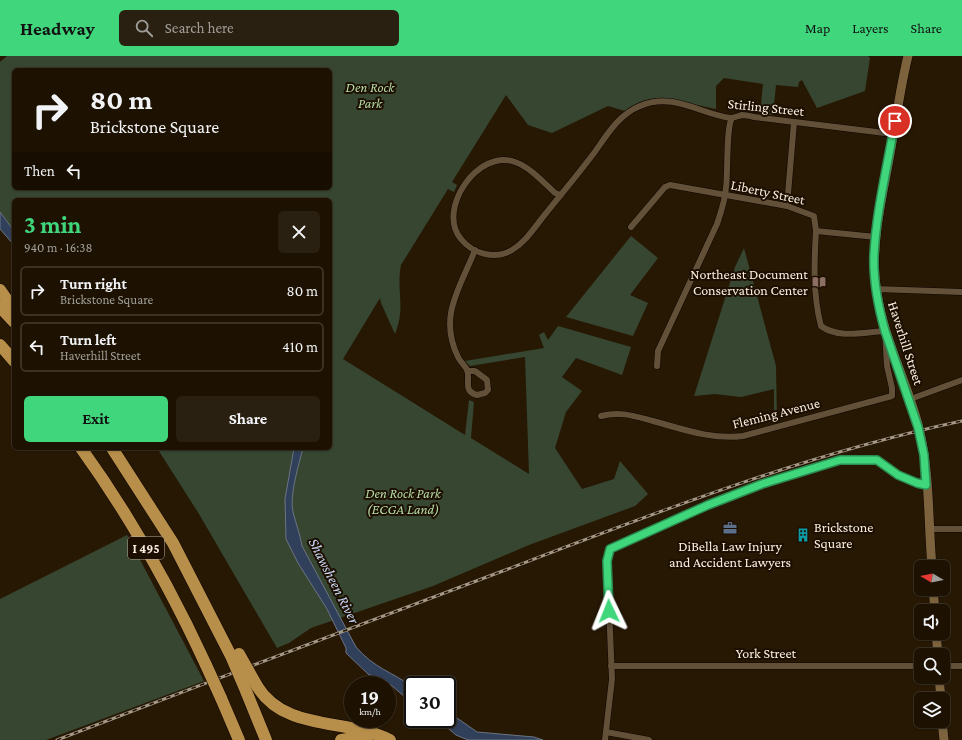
<!DOCTYPE html>
<meta charset="utf-8">
<style>
body{margin:0;font-family:"Crimson Pro",serif;background:#2a2011;color:#f1f3f6;height:100vh;display:flex;flex-direction:column;font-size:15px;white-space:nowrap}
*{box-sizing:border-box;margin:0}
p{font-size:13px;color:#a09e99}
.icon{flex:none;width:22px;height:22px;fill:none;stroke:currentColor;stroke-width:2;stroke-linecap:round;stroke-linejoin:round}
.map{position:relative;flex:1;overflow:hidden}
.side{position:absolute;left:12px;top:142px;width:320px;height:252px;display:flex;flex-direction:column;background:#1d1202;border-radius:6px;box-shadow:0 1px 3px #0004,0 0 0 1px #3b3224}
.side>*{flex:none}
.guide{position:absolute;left:12px;top:12px;width:320px;height:122px;border-radius:6px;box-shadow:0 1px 3px #0004,0 0 0 1px #3b3224;background:#1d1202;color:#f1f3f6;overflow:hidden}
.needle{width:26px;rotate:280deg}
.controls{position:absolute;left:914px;top:504px;display:grid;gap:8px}
.controls a{display:grid;place-items:center;width:36px;height:36px;border-radius:6px;background:#1d1202;box-shadow:0 1px 3px #0004,0 0 0 1px #3b3224;font-size:20px}
.speed{position:absolute;left:344px;top:620px;display:flex;gap:8px;font-size:20px;font-weight:700;text-align:center}
.speed>*{display:grid;place-content:center;width:52px;height:52px;border-radius:50%;background:#1d1202;box-shadow:0 1px 3px #0004,0 0 0 1px #3b3224;line-height:1}
.speed small{font-size:10px;font-weight:400}
.speed .limit{border:2px solid #111;border-radius:6px;background:#fff;color:#111}
.pin{position:absolute;display:grid;place-items:center;width:34px;height:34px;color:#fff;margin:-17px;border:2px solid #fff;border-radius:50%;box-shadow:0 1px 4px #0007}
.me{position:absolute;width:44px;margin:-22px;rotate:358deg;stroke-linejoin:round;filter:drop-shadow(0 0 3px #0008)}
.turn{display:flex;align-items:center;gap:14px;height:84px;padding:0 12px;font-size:18px}
.turn .icon{width:52px;height:52px;stroke-width:2.5}
.turn b{display:block;font-size:28px;line-height:34px}
.then{display:flex;align-items:center;height:38px;padding:0 12px;background:#0003;gap:8px;font-size:15px}
.round{display:grid;place-items:center;flex:none;width:42px;height:42px;border-radius:6px;background:#2a2011}
.headline{display:flex;align-items:center;justify-content:space-between;height:68px;padding:0 12px}
h1{font-size:24px;font-weight:700;line-height:30px;color:#40d77c}
.primary-button{display:flex;gap:8px;margin-top:auto;padding:8px 12px}
.primary-button a{flex:1;height:46px;border-radius:6px;background:#40d77c;color:#111;font-size:16px;font-weight:700;line-height:46px;text-align:center}
.primary-button a+a{background:#2a2011;color:#f1f3f6}
ul{padding:0;list-style:none}
li{display:flex;align-items:center;gap:12px;height:50px;margin:0 8px 6px;padding:0 4px;border:2px solid #3b3224;border-radius:6px}
li div{flex:1}
li b{display:block;font-size:15px}
li em{font-style:normal}
header{display:flex;align-items:center;gap:24px;box-sizing:border-box;height:56px;padding:0 20px;background:#40d77c;color:#111}
header strong{font-size:19px}
nav{display:flex;gap:22px;margin-inline-start:auto;font-size:14px}
.search{width:280px;height:36px;background:#2a2011;display:flex;align-items:center;gap:10px;box-sizing:border-box;padding:0 14px;border-radius:6px;color:#a09e99;font-size:15px}
.map>svg:first-child{display:block}
.green{fill:#364631;fill-rule:evenodd}
.water{fill:#303f5a;stroke:#6d7483}
.lines{fill:none;stroke-linecap:round;stroke-linejoin:round}
.minor-casing{stroke:#0f0400;stroke-width:7}
.secondary-casing{stroke:#0f0400;stroke-width:10}
.motorway-casing{stroke:#0f0400;stroke-width:13}
.minor{stroke:#625039;stroke-width:6}
.secondary{stroke:#7c633e;stroke-width:9}
.motorway{stroke:#b78f4a;stroke-width:12}
.rail-casing{stroke:#a49887;stroke-width:3}
.rail{stroke:#1d0f00;stroke-width:1.5;stroke-dasharray:4.5;stroke-linecap:butt}
.motorway-bridge-casing{stroke:#0f0400;stroke-width:13;stroke-linecap:butt}
.motorway-bridge{stroke:#b78f4a;stroke-width:12}
.route-casing{stroke:#2a8c51;stroke-width:10}
.route{stroke:#40d77c;stroke-width:7}
.labels{text-anchor:middle;stroke-width:4;stroke-linejoin:round;paint-order:stroke}
.shield{fill:#1d0f00;stroke:#b8ac9e;stroke-width:1}
.shield-label{font-size:13px;font-weight:bold;fill:#faefe2}
.park-label{font-size:14px;font-style:italic;fill:#b3dba7;stroke:#1d0f00}
.street-label{font-size:14px;fill:#faefe2;stroke:#1d0f00}
.poi-label{font-size:14px;fill:#faefe2;stroke:#1d0f00;text-anchor:end}
.water-label{font-size:15px;font-style:italic;fill:#c8dafa;stroke:#1d0f00}
</style>
<header>
<strong>Headway</strong>
<div class="search"><svg class="icon" aria-label="search" viewBox="0 0 24 24"><circle cx="10" cy="10" r="6"/><path d="M15 15l6 6"/></svg>Search here</div>
<nav><a>Map</a><a>Layers</a><a>Share</a></nav>
</header>
<div class="map">
<svg width="962" height="684" viewBox="0 0 962 684">
<rect width="100%" height="100%" fill="#271803"/>
<g class="green">
<path d="M7,0H868L870,2L865,35L817,52L802,24L799,26L798,31L776,29L773,59L760,58L763,28L724,22L716,30V53C683,48 658,30 625,55L608,50L552,77L528,69L506,39L452,126L457,129L454,136L448,133L401,209C396,235 406,251 395,278L381,247L380,242L343,303L465,379L469,344L474,346L471,382L529,418L525,301L470,310L465,305L544,292L539,279L544,276L548,284L558,270L631,291L622,319L576,302L562,321L582,335L566,356L555,392L582,433L614,423L620,405L648,438L635,450L529,489L433,530L311,572L289,587L277,592L199,458L157,392H330V144H14V175L0,156V6ZM14,14H330V132H14Z"/>
<polygon points="631,180 658,202 630,239 648,247 633,280 566,261"/>
<polygon points="744,192 776,310 777,365 774,366 774,333 741,341 715,338 694,340 735,211"/>
<polygon points="127,479 204,625 46,684 0,684 0,543"/>
</g>
<g class="water">
<polygon points="0,156 14,175 14,189 0,173"/>
<path d="M294,392H303C299,408 289,440 293,456C296,468 300,478 302,490L356,591C374,612 392,616 413,631V648L391,629L368,618L346,597V592L327,553L298,507L286,483L285,443Z"/>
<polygon points="447,655 477,676 534,681 543,684 468,684 456,679 437,663 447,663"/>
</g>
<g class="lines">
<g class="minor-casing">
<g id="minor">
<path d="M561,139L555,137C543,126 530,111 515,106C478,92 436,154 461,183C473,198 495,204 512,194C527,185 536,169 547,156C563,136 579,117 594,97C607,79 618,59 640,50C673,36 698,57 730,62C734,62 738,60 742,59C746,59 750,60 754,61L893,78"/>
<polyline points="787,150 794,66"/>
<polyline points="631,171 665,131 670,129 787,150 814,160 816,175 876,181"/>
<polyline points="876,233 962,236"/>
<path d="M657,310L658,295L717,168C721,156 725,145 726,132C728,118 726,70 732,62"/>
<path d="M468,315H475L487,324L488,334L485,337L477,339C462,335 471,323 467,314C465,309 460,306 458,301C438,260 460,232 475,194"/>
<polyline points="916,341 962,324"/>
<path d="M601,360C620,355 634,360 653,365C682,373 712,384 743,380L892,340V332L887,310L885,275C865,276 838,283 821,270C813,240 814,207 816,175"/>
<polyline points="929,473 962,473"/>
<polyline points="611,610 921,610"/>
<polyline points="943,610 962,610"/>
<polyline points="606,676 649,684"/>
<polyline points="605,684 612,623 607,502 612,491 708,449 762,428 840,404 877,404 898,419 917,427 926,429"/>
</g>
</g>
<g class="secondary-casing">
<g id="secondary">
<path d="M908,0C900,32 896,65 890,98C883,138 872,180 875,221C879,275 906,321 919,372C930,417 928,465 932,511"/>
<polyline points="933,533 935,555"/>
<polyline points="936,577 938,599"/>
<polyline points="939,621 941,643"/>
<polyline points="942,665 944,684"/>
</g>
</g>
<g class="motorway-casing">
<g id="motorway">
<polyline points="0,234 14,254"/>
<polyline points="0,251 14,266"/>
<polyline points="0,289 14,305"/>
<path d="M81,392C130,460 171,533 206,609"/>
<polyline points="112,392 173,487 231,600"/>
<path d="M257,630C285,676 347,662 390,684"/>
<polyline points="246,635 266,684"/>
<polyline points="221,642 239,684"/>
<polyline points="341,684 354,682 367,684"/>
</g>
</g>
<use href="#minor" class="minor"/>
<use href="#secondary" class="secondary"/>
<use href="#motorway" class="motorway"/>
<g class="rail-casing">
<path id="rail" d="M57,684C207,626 358,570 508,513C657,456 806,398 962,365"/>
</g>
<use href="#rail" class="rail"/>
<g class="motorway-bridge-casing">
<g id="motorway-bridge">
<polyline points="239,598 257,630"/>
<polyline points="231,600 246,635"/>
<polyline points="206,609 221,642"/>
</g>
</g>
<use href="#motorway-bridge" class="motorway-bridge"/>
</g>
<g class="lines">
<g class="route-casing">
<path id="route" d="M609,555L607,505L610,493L708,449L762,428L840,404H877L898,419L917,427L926,429L924,399L918,371L885,275C878,250 873,224 874,199C876,156 888,108 895,65"/>
</g>
<use href="#route" class="route"/>
</g>
<defs>
<g id="library-bare" transform="scale(1.08)"><path d="M-6-4Q-3-5.5-.7-3.5V5Q-3 3-6 4ZM6-4Q3-5.5 .7-3.5V5Q3 3 6 4Z" fill="#8d6e63" stroke="#1d0f00" stroke-width="2.5" paint-order="stroke"/></g>
<g id="office-bare" transform="scale(1.08)"><path d="M-6-3h4V-5.5h4V-3h4V5H-6ZM-1-4.5V-3h2v-1.5ZM-6 0V1H6V0Z" fill="#5c6f8a" stroke="#1d0f00" stroke-width="2.5" paint-order="stroke"/></g>
<g id="building-bare" transform="scale(1.08)"><path d="M-4-6H4V6H1V3H-1V6H-4ZM-2.5-4.3h1.7v1.8h-1.7ZM.8-4.3h1.7v1.8H.8ZM-2.5-1h1.7V.8h-1.7ZM.8-1h1.7V.8H.8Z" fill="#0f9aa8" stroke="#1d0f00" stroke-width="2.5" paint-order="stroke"/></g>
</defs>
<g fill-rule="evenodd">
<use href="#library-bare" x="819" y="226"/>
<use href="#office-bare" x="730" y="472"/>
<use href="#building-bare" x="803" y="479"/>
</g>
<g class="labels">
<rect class="shield" x="128" y="481" width="36" height="22" rx="3"/>
<g class="shield-label">
<text x="146" y="497">I 495</text>
</g>
<g class="park-label">
<text x="370" y="36">Den Rock<tspan x="370" dy="16">Park</tspan></text>
<text x="403" y="442">Den Rock Park<tspan x="403" dy="16">(ECGA Land)</tspan></text>
</g>
<g class="street-label">
<text transform="translate(766 51) rotate(6)" y="5">Stirling Street</text>
<text transform="translate(768 136) rotate(12)" y="5">Liberty Street</text>
<text transform="translate(906 287) rotate(72)" y="5">Haverhill Street</text>
<text transform="translate(776 357) rotate(-14)" y="5">Fleming Avenue</text>
<text x="766" y="602">York Street</text>
</g>
<g class="poi-label">
<text x="808" y="223">Northeast Document<tspan x="808" dy="16">Conservation Center</tspan></text>
<text x="814" y="476" text-anchor="start">Brickstone<tspan x="814" dy="16">Square</tspan></text>
<text x="730" y="495" text-anchor="middle">DiBella Law Injury<tspan x="730" dy="16">and Accident Lawyers</tspan></text>
</g>
<g class="water-label">
<text transform="translate(334 525) rotate(63)" y="5">Shawsheen River</text>
</g>
</g>
</svg>
<div class="controls">
<a><svg class="needle" viewBox="-14 -14 28 28"><path d="M0-13l5 13h-10z" fill="#e53935"/><path d="M0 13l5-13h-10z" fill="#a09e99"/></svg></a>
<a><svg class="icon" aria-label="sound" viewBox="0 0 24 24"><path d="M4 9h4l5-4v14l-5-4H4zM17 9q2 3 0 6"/></svg></a>
<a><svg class="icon" aria-label="search" viewBox="0 0 24 24"><circle cx="10" cy="10" r="6"/><path d="M15 15l6 6"/></svg></a>
<a><svg class="icon" aria-label="layers" viewBox="0 0 24 24"><path d="M12 4l9 5-9 5-9-5zM3 14l9 5 9-5"/></svg></a>
</div>
<div class="speed"><div>19<small>km/h</small></div><div class="limit">30</div></div>
<div class="pin" style="left:895px;top:65px;background:#d93025"><svg class="icon" aria-label="arrive" viewBox="0 0 24 24"><path d="M6 21V4h12l-3 4 3 4H6"/></svg></div>
<svg class="me" style="left:609px;top:555px" viewBox="-20 -20 40 40"><path d="M0-17L14 15 0 8-14 15z" fill="#40d77c" stroke="#fff" stroke-width="4"/></svg>
<div class="guide">
<div class="turn"><svg class="icon" aria-label="right" viewBox="0 0 24 24"><path d="M7 20v-9h11M14 6l5 5-5 5"/></svg><div><b>80 m</b>Brickstone Square</div></div>
<div class="then">Then<svg class="icon" aria-label="left" viewBox="0 0 24 24"><path d="M17 20v-9H6M10 6l-5 5 5 5"/></svg></div>
</div>
<section class="side">
<div class="headline"><div><h1>3 min</h1><p>940 m · 16:38</p></div><a class="round"><svg class="icon" aria-label="close" viewBox="0 0 24 24"><path d="M6 6l12 12M18 6L6 18"/></svg></a></div>
<ul>
<li><svg class="icon" aria-label="right" viewBox="0 0 24 24"><path d="M7 20v-9h11M14 6l5 5-5 5"/></svg><div><b>Turn right</b><p>Brickstone Square</p></div><em>80 m</em></li>
<li><svg class="icon" aria-label="left" viewBox="0 0 24 24"><path d="M17 20v-9H6M10 6l-5 5 5 5"/></svg><div><b>Turn left</b><p>Haverhill Street</p></div><em>410 m</em></li>
</ul>
<div class="primary-button"><a>Exit</a><a>Share</a></div>
</section>
</div>
